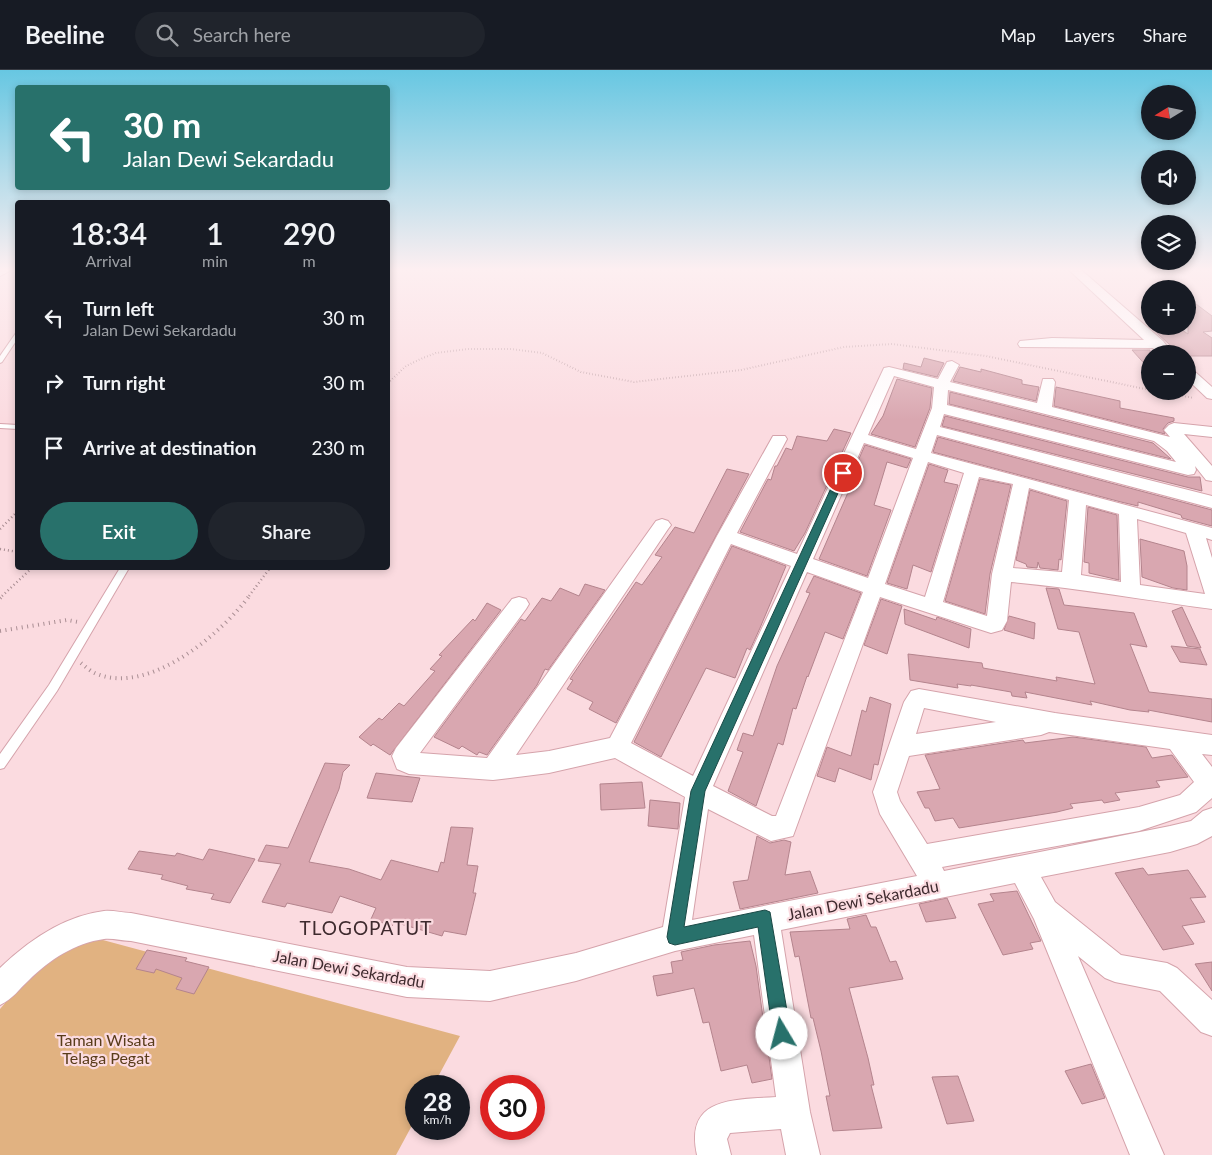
<!DOCTYPE html>
<meta charset="utf-8">
<style>
body{margin:0;font-family:Lato,sans-serif;background:#20242c;color:#f1f3f6;height:100vh;display:flex;flex-direction:column;font-size:19px;white-space:nowrap}
*{box-sizing:border-box;margin:0}
p{font-size:16px;color:#9ea1a6}
.icon{flex:none;width:28px;height:28px;fill:none;stroke:currentColor;stroke-width:2;stroke-linecap:round;stroke-linejoin:round}
.map{position:relative;flex:1;overflow:hidden}
.sheet{position:absolute;left:15px;top:130px;width:375px;height:370px;display:flex;flex-direction:column;background:#171b24;border-radius:5px;box-shadow:0 2px 8px #0003}
.sheet>*{flex:none}
.guide{position:absolute;left:15px;top:15px;width:375px;height:105px;border-radius:5px;box-shadow:0 2px 8px #0003;background:#28716b;color:#fff;overflow:hidden}
.needle{width:32px;rotate:260deg}
.controls{position:absolute;left:1141px;top:15px;display:grid;gap:10px}
.controls a{display:grid;place-items:center;width:55px;height:55px;border-radius:50%;background:#171b24;box-shadow:0 2px 8px #0003;font-size:25px}
.speed{position:absolute;left:405px;top:1005px;display:flex;gap:10px;font-size:25px;font-weight:700;text-align:center}
.speed>*{display:grid;place-content:center;width:65px;height:65px;border-radius:50%;background:#171b24;box-shadow:0 2px 8px #0003;line-height:1}
.speed small{font-size:12px;font-weight:400}
.speed .limit{border:8px solid #d22;background:#fff;color:#111}
.pin{position:absolute;display:grid;place-items:center;width:42px;height:42px;color:#fff;margin:-21px;border:2px solid #fff;border-radius:50%;box-shadow:0 1px 5px #0007}
.me{position:absolute;width:55px;margin:-28px;rotate:352deg;stroke-linejoin:round;filter:drop-shadow(0 0 4px #0008)}
.turn{display:flex;align-items:center;gap:18px;height:105px;padding:0 25px;font-size:22px}
.turn .icon{width:65px;height:65px;stroke-width:2.5}
.turn b{display:block;font-size:35px;line-height:42px}
.eta{display:flex;justify-content:space-evenly;align-items:center;height:85px;text-align:center}
.eta b{font-size:30px;font-weight:600;line-height:35px}
.action{display:flex;gap:10px;margin-top:auto;padding:10px 25px}
.action a{flex:1;height:58px;border-radius:30px;background:#28716b;color:#fff;font-size:20px;font-weight:600;line-height:58px;text-align:center}
.action a+a{background:#20242c;color:#f1f3f6}
ul{padding:0;list-style:none}
li{display:flex;align-items:center;gap:15px;height:65px;padding:0 25px}
li div{flex:1}
li b{display:block;font-size:19px}
li em{font-style:normal}
header{display:flex;align-items:center;gap:30px;box-sizing:border-box;height:70px;padding:0 25px;background:#171b24;border-bottom:1px solid #363941}
header strong{font-size:24px}
nav{display:flex;gap:28px;margin-inline-start:auto;font-size:18px}
.search{width:350px;height:45px;background:#20242c;display:flex;align-items:center;gap:12px;box-sizing:border-box;padding:0 18px;border-radius:28px;color:#9ea1a6;font-size:19px}
.map>svg:first-child{display:block}
.green{fill:#e1b281}
.building{fill:#d9a7b0;stroke:#b4848d}
.lines{fill:none;stroke-linecap:round;stroke-linejoin:round}
.service-casing{stroke:#d5a3ab;stroke-width:2}
.minor-casing{stroke:#d5a3ab;stroke-width:2}
.path-far2{stroke:#a98e93;stroke-width:2;stroke-dasharray:0.5 2.5;stroke-linecap:butt}
.path-far1{stroke:#a98e93;stroke-width:2.5;stroke-dasharray:1 3;stroke-linecap:butt}
.path{stroke:#a98e93;stroke-width:4;stroke-dasharray:1 4.5;stroke-linecap:butt}
.service{fill:#fff;fill-rule:evenodd}
.minor{fill:#fff;fill-rule:evenodd}
.route{fill:#28716b;stroke:#1a4946}
.labels{text-anchor:middle;stroke-width:4.5;stroke-linejoin:round;paint-order:stroke}
.near-street-label{font-size:16px;fill:#3e2a2e;stroke:#fbdbe0}
.near-park-label{font-size:16px;fill:#593c1a;stroke:#fbdbe0}
.near-quarter-label{font-size:19px;letter-spacing:1px;fill:#3e2a2e;stroke:#fbdbe0}
</style>
<header>
<strong>Beeline</strong>
<div class="search"><svg class="icon" aria-label="search" viewBox="0 0 24 24"><circle cx="10" cy="10" r="6"/><path d="M15 15l6 6"/></svg>Search here</div>
<nav><a>Map</a><a>Layers</a><a>Share</a></nav>
</header>
<div class="map">
<svg width="1212" height="1085" viewBox="0 0 1212 1085">
<rect width="100%" height="100%" fill="#fbdbe0"/>
<polygon class="green" points="88,866 460,966 433,1016 416,1016 416,1048 396,1085 0,1085 0,939 35,898"/>
<g class="building">
<polygon points="1188,228 1212,246 1212,261 1203,262 1212,268 1212,286 1188,286 1188,284 1180,284 1147,254 1150,254 1150,256 1176,256 1188,264"/>
<polygon points="1132,280 1150,280 1150,300"/>
<polygon points="924,288 944,293 937,307 903,299 904,293 921,297"/>
<polygon points="960,297 981,302 981,299 1022,310 1022,314 1039,317 1036,331 953,311"/>
<polygon points="897,309 932,318 930,338 915,377 871,364 883,346"/>
<polygon points="1056,317 1120,331 1120,338 1174,348 1174,351 1168,353 1163,359 1165,364 1054,336"/>
<polygon points="950,322 1153,373 1171,389 949,334"/>
<polygon points="945,346 1188,407 1200,407 1202,421 942,356"/>
<polygon points="834,359 851,363 805,463 794,481 740,462 768,409 771,410 775,396 777,396 786,378 792,380 797,366 827,371"/>
<polygon points="938,367 1212,440 1212,456 1182,448 1181,445 1138,432 1138,436 1121,432 933,382"/>
<polygon points="865,375 911,389 907,398 887,392 874,435 891,440 867,506 819,489 857,402 854,400"/>
<polygon points="929,394 948,400 944,412 958,415 931,502 913,495 907,519 887,513"/>
<polygon points="727,399 749,404 616,653 589,639 593,632 567,619 573,610 570,609 636,512 642,515 662,487 655,485 675,457 694,463"/>
<polygon points="980,409 1011,415 990,504 985,544 945,531"/>
<polygon points="1030,420 1067,431 1061,490 1059,489 1058,500 1040,498 1038,492 1037,498 1027,497 1026,494 1016,490"/>
<polygon points="1088,437 1117,445 1119,510 1089,503 1089,493 1084,492"/>
<polygon points="1140,469 1184,481 1187,496 1187,520 1173,518 1142,507"/>
<polygon points="732,476 786,496 760,558 750,580 747,578 735,608 706,598 661,687 634,672"/>
<polygon points="814,506 861,523 843,569 825,562 808,607 807,606 796,639 793,638 783,675 778,673 756,736 728,721 743,682 737,680 743,663 753,666 777,596 810,523 806,522"/>
<polygon points="585,514 605,520 548,600 545,599 537,615 487,685 479,682 477,685 462,676 459,679 434,667 521,549 525,551 542,528 551,531 560,518 579,526"/>
<polygon points="1046,518 1059,519 1064,535 1134,543 1147,577 1130,574 1149,622 1212,629 1212,652 1148,640 1149,642 1130,640 1090,631 1092,635 1025,622 1027,628 1012,626 1011,622 971,615 971,616 957,614 958,618 910,610 908,584 982,593 983,598 1057,611 1056,607 1095,614 1079,562 1058,559"/>
<polygon points="881,529 902,536 887,584 864,575"/>
<polygon points="487,533 501,540 390,685 373,674 371,676 359,667 379,648 382,650 399,633 404,636 435,601 430,599 442,586 439,585 473,549 475,551"/>
<polygon points="1182,537 1201,578 1187,576 1172,541"/>
<polygon points="904,539 936,550 937,547 971,559 969,578 905,554"/>
<polygon points="1009,546 1035,553 1034,569 1004,560"/>
<polygon points="1171,576 1200,579 1207,595 1180,592"/>
<polygon points="870,627 891,634 878,695 874,694 871,710 839,698 835,712 817,706 827,677 851,686 862,640 866,642"/>
<polygon points="1073,667 1146,677 1152,688 1172,685 1188,707 1156,711 1160,717 1115,723 1120,730 1104,733 1102,730 1070,734 1073,738 1057,742 959,758 953,748 935,751 929,738 925,738 917,722 940,719 925,685 1023,670 1025,673"/>
<polygon points="325,693 350,695 343,702 339,719 309,792 349,799 381,810 391,790 438,802 441,792 444,793 451,757 473,758 467,795 478,796 473,823 476,823 466,865 444,861 442,866 394,852 392,856 371,849 376,838 340,826 332,843 287,833 285,837 262,832 281,794 258,791 266,775 288,778"/>
<polygon points="376,703 420,708 412,732 367,728"/>
<polygon points="642,712 645,738 601,740 600,714"/>
<polygon points="650,730 680,733 678,759 648,756"/>
<polygon points="757,766 770,773 784,770 791,772 785,805 810,801 818,823 740,839 733,812 748,810"/>
<polygon points="209,779 255,789 230,833 211,829 214,824 186,819 188,816 161,809 163,805 128,799 139,781 175,786 177,783 203,790"/>
<polygon points="1143,798 1148,805 1188,800 1206,827 1190,828 1205,852 1182,856 1194,874 1163,880 1115,803"/>
<polygon points="1017,821 1041,871 1030,873 1033,879 1003,885 978,834 994,831 990,824"/>
<polygon points="947,828 956,848 926,852 919,834"/>
<polygon points="866,845 871,857 876,857 890,892 896,891 903,909 849,918 868,988 874,1015 871,1015 882,1058 833,1061 826,1026 830,1026 821,981 813,948 811,948 799,886 795,887 790,862 850,859 847,849"/>
<polygon points="750,871 756,896 763,948 761,948 766,965 772,1009 752,1013 747,995 721,1001 709,952 703,953 694,918 657,926 653,906 673,903 671,892 683,890 681,882 714,875"/>
<polygon points="147,880 187,888 185,891 209,897 194,924 176,919 182,908 156,899 154,903 136,899"/>
<polygon points="1212,892 1212,921 1195,894"/>
<polygon points="1091,994 1105,1028 1082,1034 1065,1001"/>
<polygon points="958,1006 974,1051 947,1054 932,1007"/>
</g>
<g class="lines">
<g class="service-casing">
<g id="service">
<polygon points="18,260 18,268 2,292 0,293 0,286"/>
<polygon points="0,354 18,355 18,359 0,358"/>
<polygon points="120,498 129,498 57,621 4,698 0,699 0,684 49,615"/>
</g>
</g>
<g class="minor-casing">
<g id="minor">
<polygon points="0,199 13,199 0,206"/>
<polygon points="1068,199 1080,199 1163,271 1169,279 1167,282 1157,282 1153,278 1020,277 1018,274 1020,271 1052,268 1144,270"/>
<path d="M952,291L959,295L950,312L1037,333L1043,309H1053L1055,312L1052,337L1170,367L1164,360L1169,355L1174,353L1212,357V367L1184,364L1212,396V411L1206,410L1195,396L1196,400L1194,404L1188,405L944,344L940,357L1212,426V438L937,365L931,383L1212,458V470L1206,468L1212,488V539C1145,530 1078,518 1011,512L1007,551L1002,560L991,563L880,527L793,766L771,771L708,739L692,850L917,806L880,744L873,722L904,632L911,621L919,619L1055,643L1212,665V685L1202,684L1212,697V728L1196,742L1139,761L942,797L944,801L1170,756L1191,751L1203,741L1212,738V766L1197,774L1170,782L1041,807L1055,832L1121,885L1167,893L1177,898L1212,930V966L1201,962L1160,921L1115,912L1105,908L1078,886L1164,1085H1130L1034,849L1015,813L781,860L810,1042L820,1085H786L781,1059L730,1063L727,1069L731,1085H697C684,1026 735,1030 776,1027L754,865L675,881L576,911L490,931L407,927L131,871C122,871 113,868 104,869C75,873 49,890 29,910C19,919 13,929 0,935V898C28,871 64,846 104,841C113,840 122,843 131,843L407,897L490,901L576,883L663,857L685,727L615,688L549,703L493,710L409,704L397,699L392,686L396,678L512,529L519,527L526,529L529,534L526,539L420,683L487,688L656,451L662,449L668,451L671,455L668,459L516,685L549,681L610,668L717,466L773,366H785L787,369L737,463L797,484L884,298L889,297L938,309L947,292ZM894,306L934,317L932,338L916,379L868,365ZM948,320L1154,371L1167,381L1176,392L947,335ZM864,373L913,388L868,508L813,489ZM928,392L964,403L925,527L885,514ZM979,407L1013,414L992,504L987,546L943,532ZM1029,418L1069,430L1062,502L1013,498ZM1086,435L1119,444L1121,512L1081,505ZM1137,449L1186,463L1205,524L1140,515ZM731,474L791,496L693,706L631,673ZM807,502L863,522L776,746H772L713,716ZM924,638L996,652L916,664ZM1049,662L1170,679L1194,712L1180,725L1139,737L927,774L900,731L897,722L909,686L1041,665Z"/>
<polygon points="1188,299 1193,300 1212,317 1212,329 1207,328 1188,310"/>
</g>
</g>
<g class="path-far2">
<polyline points="388,313 406,296 423,288 436,283 468,279 511,279 542,283 581,302 634,312 741,300 844,277 892,274 986,286 1150,320"/>
<polyline points="1156,321 1194,328"/>
</g>
<g class="path-far1">
<polyline points="0,459 18,441"/>
<polyline points="0,479 18,482"/>
<polyline points="2,526 32,498"/>
<polyline points="249,526 270,498"/>
</g>
<g class="path">
<polyline points="0,528 3,525"/>
<polyline points="0,561 67,550 78,552"/>
<path d="M81,593C86,597 91,602 97,604C150,625 221,564 250,525"/>
</g>
<use href="#service" class="service"/>
<use href="#minor" class="minor"/>
</g>
<linearGradient id="sky" x2="0" y2="1"><stop stop-color="#67c7e2"/><stop offset="0.57" stop-color="#fdeff1"/><stop offset="1" stop-color="#fdeff1" stop-opacity="0"/></linearGradient>
<rect width="1212" height="350" fill="url(#sky)"/>
<polygon class="route" points="843,400 847,403 705,721 684,857 765,840 770,842 791,964 788,971 782,973 776,971 773,964 758,857 675,875 669,873 667,867 691,721 838,403"/>
<g class="labels">
<g class="near-street-label">
<text transform="translate(863 830) rotate(-11)" y="6">Jalan Dewi Sekardadu</text>
<text transform="translate(349 899) rotate(10)" y="6">Jalan Dewi Sekardadu</text>
</g>
<g class="near-park-label">
<text x="106" y="976">Taman Wisata<tspan x="106" dy="18">Telaga Pegat</tspan></text>
</g>
<g class="near-quarter-label">
<text x="366" y="865">TLOGOPATUT</text>
</g>
</g>
</svg>
<div class="controls">
<a><svg class="needle" viewBox="-14 -14 28 28"><path d="M0-13l5 13h-10z" fill="#e53935"/><path d="M0 13l5-13h-10z" fill="#9ea1a6"/></svg></a>
<a><svg class="icon" aria-label="sound" viewBox="0 0 24 24"><path d="M4 9h4l5-4v14l-5-4H4zM17 9q2 3 0 6"/></svg></a>
<a><svg class="icon" aria-label="layers" viewBox="0 0 24 24"><path d="M12 4l9 5-9 5-9-5zM3 14l9 5 9-5"/></svg></a>
<a>+</a>
<a>−</a>
</div>
<div class="speed"><div>28<small>km/h</small></div><div class="limit">30</div></div>
<div class="pin" style="left:843px;top:403px;background:#d93025"><svg class="icon" aria-label="arrive" viewBox="0 0 24 24"><path d="M6 21V4h12l-3 4 3 4H6"/></svg></div>
<svg class="me" style="left:782px;top:964px" viewBox="-20 -20 40 40"><circle r="19" fill="#fff"/><path d="M0-13L10 11 0 6-10 11z" fill="#28716b"/></svg>
<div class="guide">
<div class="turn"><svg class="icon" aria-label="left" viewBox="0 0 24 24"><path d="M17 20v-9H6M10 6l-5 5 5 5"/></svg><div><b>30 m</b>Jalan Dewi Sekardadu</div></div>
</div>
<section class="sheet">
<div class="eta">
<div><b>18:34</b><p>Arrival</p></div>
<div><b>1</b><p>min</p></div>
<div><b>290</b><p>m</p></div>
</div>
<ul>
<li><svg class="icon" aria-label="left" viewBox="0 0 24 24"><path d="M17 20v-9H6M10 6l-5 5 5 5"/></svg><div><b>Turn left</b><p>Jalan Dewi Sekardadu</p></div><em>30 m</em></li>
<li><svg class="icon" aria-label="right" viewBox="0 0 24 24"><path d="M7 20v-9h11M14 6l5 5-5 5"/></svg><div><b>Turn right</b></div><em>30 m</em></li>
<li><svg class="icon" aria-label="arrive" viewBox="0 0 24 24"><path d="M6 21V4h12l-3 4 3 4H6"/></svg><div><b>Arrive at destination</b></div><em>230 m</em></li>
</ul>
<div class="action"><a>Exit</a><a>Share</a></div>
</section>
</div>
